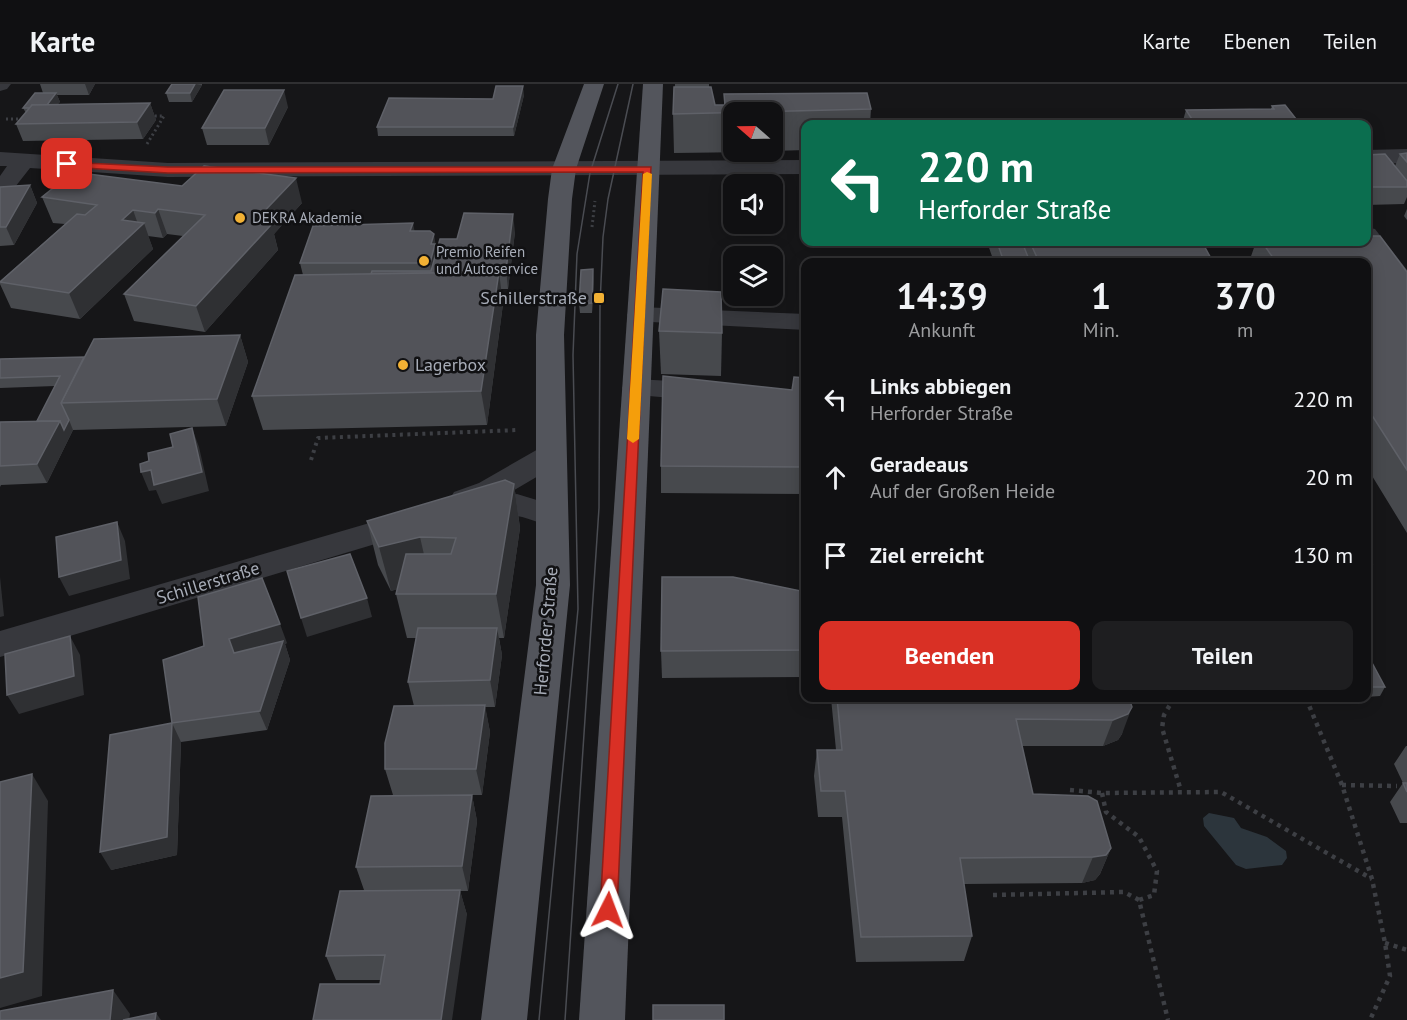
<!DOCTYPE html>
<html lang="de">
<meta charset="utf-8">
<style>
body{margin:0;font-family:"PT Sans",sans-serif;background:#1e1e20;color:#f1f3f6;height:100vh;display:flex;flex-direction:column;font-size:22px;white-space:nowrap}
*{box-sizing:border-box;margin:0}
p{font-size:20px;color:#9c9d9f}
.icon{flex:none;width:33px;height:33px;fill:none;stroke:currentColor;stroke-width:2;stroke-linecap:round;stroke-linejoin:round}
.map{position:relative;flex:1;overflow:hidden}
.drawer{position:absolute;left:801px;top:174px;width:570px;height:444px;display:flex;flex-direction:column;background:#101012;border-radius:12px;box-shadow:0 3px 15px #0003,0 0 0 2px #303032}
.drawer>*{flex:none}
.guide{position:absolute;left:801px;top:36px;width:570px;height:126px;border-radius:12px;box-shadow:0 3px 15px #0003,0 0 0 2px #303032;background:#0b6e4f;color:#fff;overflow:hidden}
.needle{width:39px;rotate:290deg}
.controls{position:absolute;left:723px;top:18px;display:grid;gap:12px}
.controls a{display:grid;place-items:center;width:60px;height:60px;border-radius:12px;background:#101012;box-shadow:0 3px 15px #0003,0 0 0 2px #303032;font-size:30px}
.pin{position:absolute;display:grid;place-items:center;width:51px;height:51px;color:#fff;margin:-26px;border-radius:12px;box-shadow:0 3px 9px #0006}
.me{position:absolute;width:66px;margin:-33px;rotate:3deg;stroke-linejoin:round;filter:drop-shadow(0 0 4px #0008)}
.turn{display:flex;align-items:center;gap:21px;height:126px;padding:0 18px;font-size:27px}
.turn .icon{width:78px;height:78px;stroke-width:2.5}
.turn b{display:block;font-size:42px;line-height:51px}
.eta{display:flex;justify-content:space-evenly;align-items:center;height:102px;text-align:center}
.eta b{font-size:36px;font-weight:700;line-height:42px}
.button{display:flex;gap:12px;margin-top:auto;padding:12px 18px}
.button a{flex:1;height:69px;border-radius:12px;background:#d93025;color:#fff;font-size:24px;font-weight:700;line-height:69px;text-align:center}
.button a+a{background:#1e1e20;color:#f1f3f6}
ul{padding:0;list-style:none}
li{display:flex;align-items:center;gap:18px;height:78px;padding:0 18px}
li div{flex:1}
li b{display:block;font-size:22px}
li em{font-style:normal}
header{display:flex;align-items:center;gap:36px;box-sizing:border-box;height:84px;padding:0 30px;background:#101012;border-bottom:2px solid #303032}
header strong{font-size:28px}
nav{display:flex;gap:33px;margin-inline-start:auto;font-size:21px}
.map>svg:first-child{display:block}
.water{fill:#2c353c}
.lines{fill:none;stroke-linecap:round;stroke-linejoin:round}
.path-far2{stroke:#3d3f44;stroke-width:3;stroke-dasharray:2 3;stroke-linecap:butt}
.path-far1{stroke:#3d3f44;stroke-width:4;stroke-dasharray:3 4.5;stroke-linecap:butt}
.path{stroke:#3d3f44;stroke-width:4.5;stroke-dasharray:4 5;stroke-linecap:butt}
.minor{fill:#37383d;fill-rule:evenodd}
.major{fill:#53555c;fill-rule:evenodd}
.tram{stroke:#4a4c52;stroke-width:1.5}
.wall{fill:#47494d}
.shaded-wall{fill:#2f3033}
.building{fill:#525359;stroke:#5f6168;stroke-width:1.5}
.route{fill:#d93025;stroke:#8d1f18;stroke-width:1.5}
.slow{fill:#f59e0b}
.poi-dot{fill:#f2b134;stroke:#111113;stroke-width:2}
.labels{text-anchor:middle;stroke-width:5;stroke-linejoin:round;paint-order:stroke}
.far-poi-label{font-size:15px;fill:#a8adb8;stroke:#111113;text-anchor:start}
.poi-label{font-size:18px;fill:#a8adb8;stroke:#111113;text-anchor:end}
.street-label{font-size:18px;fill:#a8adb8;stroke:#111113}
</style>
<header>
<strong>Karte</strong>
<nav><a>Karte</a><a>Ebenen</a><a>Teilen</a></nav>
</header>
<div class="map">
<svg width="1407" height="936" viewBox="0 0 1407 936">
<rect width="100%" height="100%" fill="#161618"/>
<polygon class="water" points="1209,729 1234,734 1241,744 1267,753 1286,767 1287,774 1282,781 1246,785 1236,781 1204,742 1203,734"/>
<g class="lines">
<g class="path-far2">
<polyline points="6,35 23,35"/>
<polyline points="147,60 164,32 150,32"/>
<polyline points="592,143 595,117"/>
</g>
<polyline class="path-far1" points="311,376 318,354 518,346"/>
<g class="path">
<polyline points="1174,614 1164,631 1162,644 1181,707"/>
<polyline points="1306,614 1342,701 1372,795 1385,859 1390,892 1370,936"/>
<polyline points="1342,701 1397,702"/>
<polyline points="1070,706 1102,709 1221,708 1372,795"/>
<polyline points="1102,709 1106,728 1139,753 1157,787 1154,811 1139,816"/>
<polyline points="993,811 1124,808 1139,816 1168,936"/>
<polyline points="1385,859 1407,866"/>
</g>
<g class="minor">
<polygon points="0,0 11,0 7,5 0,7"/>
<polygon points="1407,65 1407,79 1366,80 1366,66"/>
<polygon points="0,68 168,79 806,76 806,90 168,93 30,84 8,112 0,114 0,92 7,82 0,82"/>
<polygon points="1366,143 1375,145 1407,186 1407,212 1398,210 1359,158 1366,158"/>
<polygon points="640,223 806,230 806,246 631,237 627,231 631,225"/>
<polygon points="636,295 706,299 716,302 720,308 716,314 706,317 626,310 622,304 626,298"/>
<path d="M551,361L562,364L566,371L562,378L504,412L517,410L563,424L568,432L563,440C546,445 535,435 517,432C498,429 480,439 461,434L449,416L454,408L479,399L540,364Z"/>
<polygon points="414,426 425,429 430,437 425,445 0,573 0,547"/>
</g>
<g class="major">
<polygon points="584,0 604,0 576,85 572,115 564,251 570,501 527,936 481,936 536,501 536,251 548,115 552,85"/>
<polygon points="643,0 663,0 625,936 579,936"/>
</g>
<g class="tram">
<polyline points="539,936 578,525 573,271 577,170 590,89 618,0"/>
<polyline points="565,936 599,424 600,221 603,153 608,115 633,0"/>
</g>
</g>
<g class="wall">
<polygon points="40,0 95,0 89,11 57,11 60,18 57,20 150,19 156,36 143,55 23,57 16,40 26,29 23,24 43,9"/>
<polygon points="172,0 202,0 202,1 192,18 169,18 166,9"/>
<polygon points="675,0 709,0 709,3 715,21 724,21 724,10 871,25 870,40 806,40 806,66 772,67 772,28 734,28 734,68 753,68 674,69 673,30"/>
<polygon points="524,11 514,52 378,52 377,43 493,15"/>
<polygon points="1272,22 1300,40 1182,40 1186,26 1271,25"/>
<polygon points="288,23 269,61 207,61 202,44"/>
<polygon points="1407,69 1407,113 1404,120 1366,121 1366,71 1395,82 1400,70"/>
<polygon points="30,101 37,119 14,161 0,162 0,103"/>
<polygon points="42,113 302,119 274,150 278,166 205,248 134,237 124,210 183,152 167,150 163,154 148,152 153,165 80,235 11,224 0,200 0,197 65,140 53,139"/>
<polygon points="1407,125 1407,136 1404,132"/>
<polygon points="415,147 437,166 457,155 515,148 508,205 501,205 503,220 487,341 263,346 252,312 303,191 300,179"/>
<polygon points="987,158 1202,158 1213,178 994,178"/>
<polygon points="1256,158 1366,158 1407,188 1407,449 1366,382 1366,178 1249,178"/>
<polygon points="594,195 592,229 580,229 579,220"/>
<polygon points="659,247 722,249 721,292 661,290"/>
<polygon points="240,251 248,278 226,342 73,346 47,399 1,401 0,403 0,338 37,337 55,302 0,304 0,275 84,273"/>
<polygon points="806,294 806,410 661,409 661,382 792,306"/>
<polygon points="514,400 520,444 504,554 499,554 502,571 495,623 485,623 490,648 482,711 472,711 477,737 468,807 460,807 467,831 380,900 380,896 336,896 326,872 364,806 356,783 440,711 393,711 385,685 414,622 408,598 416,554 407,554 396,510 397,505 391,507 378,481 367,437"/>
<polygon points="1366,469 1372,480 1366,490"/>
<polygon points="806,508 806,593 662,594 661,567"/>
<polygon points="287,559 285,560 290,576 267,646 181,658 177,771 111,786 172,639 163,576"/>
<polygon points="1366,577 1385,603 1380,612 1366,613"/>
<polygon points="831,614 1129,614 1122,650 1118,656 1103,662 1022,662 1033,710 1111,764 1100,790 1095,796 1082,799 964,800 972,852 964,877 856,878 842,733 818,733 814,692 817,666 836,666"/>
<polygon points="1406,662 1407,662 1407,739 1400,739 1390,718 1403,699 1394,680"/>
</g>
<g class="shaded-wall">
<polygon points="85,0 95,0 89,11"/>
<polygon points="195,0 202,1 192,18 190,9"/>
<polygon points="523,2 524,11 514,52 513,43"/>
<polygon points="284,6 288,23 269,61 265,44"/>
<polygon points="56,9 60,18 48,32 45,24"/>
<polygon points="150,19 156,36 143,55 137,38"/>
<polygon points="296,94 302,119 274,150 278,166 205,248 196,222 254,138"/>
<polygon points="30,101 37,119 14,161 6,143"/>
<polygon points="158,125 167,150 163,154 155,129"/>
<polygon points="133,126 139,143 144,139 153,165 80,235 69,209 122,136"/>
<polygon points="513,130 515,148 508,205 506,186"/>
<polygon points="413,139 418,165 410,147"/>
<polygon points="434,150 438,176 437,187 441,205 437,222 430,179 431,160"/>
<polygon points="593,185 594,195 592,229 592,219"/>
<polygon points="499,188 503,220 487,341 481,307"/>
<polygon points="240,251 248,278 226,342 217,315"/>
<polygon points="69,336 73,346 47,399 37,380 60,337"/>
<polygon points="192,344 199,363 209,407 162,420 156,406 149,407 141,388 151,386"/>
<polygon points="514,400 520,444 504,554 496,510"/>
<polygon points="117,438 125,457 130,495 69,512 59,493"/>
<polygon points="420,453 430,497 391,507 379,463"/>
<polygon points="0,493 4,532 0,533"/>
<polygon points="367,514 372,533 307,553 301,534"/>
<polygon points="280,540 287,559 285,560 290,576 267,646 234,569 229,555"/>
<polygon points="497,544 502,571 495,623 490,596"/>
<polygon points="70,552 80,571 84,611 19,630 7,611"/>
<polygon points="485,621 490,648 482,711 476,685"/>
<polygon points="1132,623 1122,650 1118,656 1103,662 1113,636"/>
<polygon points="172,639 181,658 177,771 111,786 100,768"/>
<polygon points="32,690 48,717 42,912 0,924 0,894"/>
<polygon points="472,711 477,737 468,807 462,782"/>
<polygon points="1111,764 1100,790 1095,796 1082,799 1093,773"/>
<polygon points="460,806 467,831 452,936 441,936"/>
<polygon points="113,906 130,930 129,936 110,936"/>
<polygon points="156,929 161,936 155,936"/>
</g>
<g class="building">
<polygon points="172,0 195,0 190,9 166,9"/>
<polygon points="496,2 523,2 513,43 377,43 389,14 493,15"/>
<polygon points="674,3 711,3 715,21 725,21 724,10 867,9 871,25 673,30"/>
<polygon points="224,6 284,6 265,44 202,44"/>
<polygon points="35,9 56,9 47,21 32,21 30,24 23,24"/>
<polygon points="150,19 137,38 16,40 32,21"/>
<polygon points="1285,21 1300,40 1195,40 1186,26 1274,25 1272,22"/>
<polygon points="1407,69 1407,78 1400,70"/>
<polygon points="1385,70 1407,97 1407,103 1367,103 1366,102 1366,71"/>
<polygon points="204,82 296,94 254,138 271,141 196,222 124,210 205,131 158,125 155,129 133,126 122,136 144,139 69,209 0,198 77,130 85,131 97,121 42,113 73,88 182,102"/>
<polygon points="30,101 6,143 0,143 0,103"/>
<polygon points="464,129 513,130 506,186 437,187 437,189 371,190 372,187 431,187 440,155 457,155"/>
<polygon points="413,139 410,147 430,147 434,150 431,160 435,160 430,179 300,179 313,142"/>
<polygon points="1366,152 1380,152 1407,188 1407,386 1366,322 1366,178 1276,178 1262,158 1366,158"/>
<polygon points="997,158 1022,158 1030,178 1004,178"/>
<polygon points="1030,158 1202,158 1213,178 1039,178"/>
<polygon points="593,185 592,219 579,220 581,186"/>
<polygon points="499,188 481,307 252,312 295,191"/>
<polygon points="663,205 721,208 722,249 659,247"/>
<polygon points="240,251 217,315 61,319 94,255"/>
<polygon points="84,273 61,319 69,336 64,346 60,337 37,337 60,292 0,294 0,275"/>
<polygon points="663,292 792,306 794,293 806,294 806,383 661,382"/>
<polygon points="60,337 37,380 0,382 0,338"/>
<polygon points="192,344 202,388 154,401 151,386 141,388 140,380 149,377 148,369 173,363 170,350"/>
<polygon points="505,396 514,400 496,510 396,510 406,470 451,470 456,454 420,453 379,463 367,437"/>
<polygon points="117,438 121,476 59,493 56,453"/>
<polygon points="1366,469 1372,480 1366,480"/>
<polygon points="350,470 367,514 301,534 287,487"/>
<polygon points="662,493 733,493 806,508 806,566 661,567"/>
<polygon points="262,494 280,540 229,555 234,569 283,557 260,627 172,639 163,576 204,562 198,513"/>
<polygon points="418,544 497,544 490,596 408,598"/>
<polygon points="70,552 74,592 7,611 5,570"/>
<polygon points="1366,577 1371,577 1385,603 1367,603"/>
<polygon points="837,614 1129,614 1132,623 1128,630 1113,636 1016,635 1033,710 1088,712 1097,717 1111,764 1106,771 1093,773 960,774 972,852 861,853 845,707 821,707 817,666 842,666"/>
<polygon points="485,621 476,685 385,685 385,659 394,622"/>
<polygon points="172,639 167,753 100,768 110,651"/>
<polygon points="32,690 23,888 0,894 0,698"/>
<polygon points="1403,699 1407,699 1407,708"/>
<polygon points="472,711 462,782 356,783 371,712"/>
<polygon points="460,806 441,936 313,936 320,900 380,900 385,871 326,872 340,807"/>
<polygon points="113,906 110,936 0,936 0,927"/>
<rect x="653" y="921" width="71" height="15"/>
<polygon points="156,929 155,936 123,936"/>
</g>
<polygon class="route" points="64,78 168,83 651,83 617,826 614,832 608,834 602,832 600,826 643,88 168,89 67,83 62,80"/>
<polygon class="slow" points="647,88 652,90 639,355 633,359 627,355 643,90"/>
<g class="poi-dot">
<circle cx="240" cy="134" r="6"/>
<circle cx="424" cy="177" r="6"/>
<rect x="593" y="208" width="12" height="12" rx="3"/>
<circle cx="403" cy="281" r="6"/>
</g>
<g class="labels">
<g class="far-poi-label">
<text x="252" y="139">DEKRA Akademie</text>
<text x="436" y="173">Premio Reifen<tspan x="436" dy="17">und Autoservice</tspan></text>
</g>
<g class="poi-label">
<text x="587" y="220">Schillerstraße</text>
<text x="415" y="287" text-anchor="start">Lagerbox</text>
</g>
<g class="street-label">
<text transform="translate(208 499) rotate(-17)" y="6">Schillerstraße</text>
<text transform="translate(546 547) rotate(-85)" y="6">Herforder Straße</text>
</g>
</g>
</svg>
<div class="controls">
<a><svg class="needle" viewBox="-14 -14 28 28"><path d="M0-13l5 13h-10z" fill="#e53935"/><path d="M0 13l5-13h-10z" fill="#9c9d9f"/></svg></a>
<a><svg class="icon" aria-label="sound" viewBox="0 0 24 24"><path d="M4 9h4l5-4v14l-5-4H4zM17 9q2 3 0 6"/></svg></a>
<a><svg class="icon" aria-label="layers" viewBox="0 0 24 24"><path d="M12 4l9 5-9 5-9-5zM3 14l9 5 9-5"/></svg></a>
</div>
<div class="pin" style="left:67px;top:80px;background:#d93025"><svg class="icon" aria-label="arrive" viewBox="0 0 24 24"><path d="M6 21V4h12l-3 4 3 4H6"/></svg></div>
<svg class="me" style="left:608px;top:826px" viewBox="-20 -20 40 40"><path d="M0-17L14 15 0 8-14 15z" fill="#d93025" stroke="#fff" stroke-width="4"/></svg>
<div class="guide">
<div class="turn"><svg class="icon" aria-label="left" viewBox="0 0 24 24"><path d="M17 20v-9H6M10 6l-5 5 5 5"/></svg><div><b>220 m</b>Herforder Straße</div></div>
</div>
<section class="drawer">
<div class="eta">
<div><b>14:39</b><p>Ankunft</p></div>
<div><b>1</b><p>Min.</p></div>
<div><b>370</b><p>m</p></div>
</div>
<ul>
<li><svg class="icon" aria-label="left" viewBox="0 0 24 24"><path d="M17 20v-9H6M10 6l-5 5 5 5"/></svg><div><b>Links abbiegen</b><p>Herforder Straße</p></div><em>220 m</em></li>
<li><svg class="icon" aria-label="ahead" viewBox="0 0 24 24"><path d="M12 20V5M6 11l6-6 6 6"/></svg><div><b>Geradeaus</b><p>Auf der Großen Heide</p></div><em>20 m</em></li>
<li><svg class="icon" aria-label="arrive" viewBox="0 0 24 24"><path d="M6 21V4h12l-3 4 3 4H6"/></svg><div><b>Ziel erreicht</b></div><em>130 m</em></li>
</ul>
<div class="button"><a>Beenden</a><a>Teilen</a></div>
</section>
</div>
